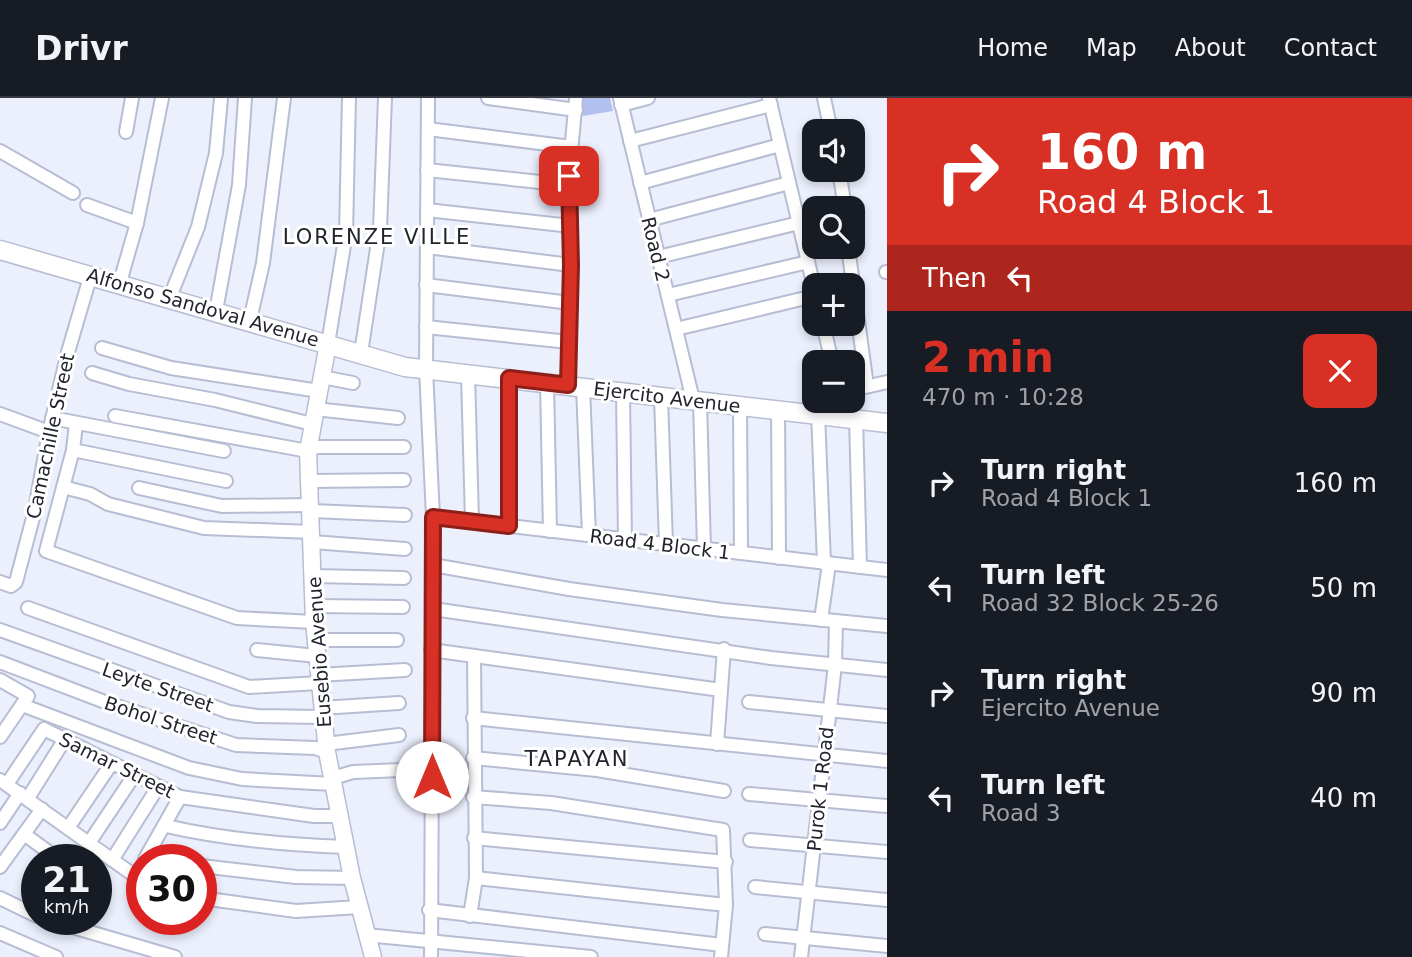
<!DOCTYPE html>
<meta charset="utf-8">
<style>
body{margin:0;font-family:"DejaVu Sans",sans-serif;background:#20242c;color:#f1f3f6;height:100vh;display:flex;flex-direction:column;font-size:26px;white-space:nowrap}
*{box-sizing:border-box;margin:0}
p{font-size:23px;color:#9ea1a6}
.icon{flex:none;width:38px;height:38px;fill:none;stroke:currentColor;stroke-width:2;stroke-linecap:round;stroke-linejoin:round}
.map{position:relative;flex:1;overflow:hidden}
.panel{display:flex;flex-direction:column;background:#171b24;width:525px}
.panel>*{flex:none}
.top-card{background:#d93025;color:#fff;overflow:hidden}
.tools{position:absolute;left:802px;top:21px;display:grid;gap:14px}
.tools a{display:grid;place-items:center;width:63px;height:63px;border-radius:14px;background:#171b24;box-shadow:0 4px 10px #0003;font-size:35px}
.speed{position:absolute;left:21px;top:746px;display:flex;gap:14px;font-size:35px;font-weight:700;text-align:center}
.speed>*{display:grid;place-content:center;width:91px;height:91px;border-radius:50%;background:#171b24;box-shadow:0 4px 10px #0003;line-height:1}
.speed small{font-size:18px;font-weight:400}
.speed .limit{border:10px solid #d22;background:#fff;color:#111}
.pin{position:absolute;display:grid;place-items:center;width:60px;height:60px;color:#fff;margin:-30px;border-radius:14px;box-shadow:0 4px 10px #0006}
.me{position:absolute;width:77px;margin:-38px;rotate:0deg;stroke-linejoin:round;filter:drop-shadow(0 0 5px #0008)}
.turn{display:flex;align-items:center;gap:24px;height:147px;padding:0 35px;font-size:32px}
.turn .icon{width:91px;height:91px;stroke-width:2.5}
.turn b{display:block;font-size:49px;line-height:60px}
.then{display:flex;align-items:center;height:66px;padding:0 35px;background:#0003;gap:14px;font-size:26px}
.round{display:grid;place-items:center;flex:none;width:74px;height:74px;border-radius:14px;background:#20242c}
.headline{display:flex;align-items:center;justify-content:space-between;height:119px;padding:0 35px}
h1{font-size:42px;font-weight:700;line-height:52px;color:#d93025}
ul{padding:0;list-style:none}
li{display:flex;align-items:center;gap:21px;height:105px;padding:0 35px}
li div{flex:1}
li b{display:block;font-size:26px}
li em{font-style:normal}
header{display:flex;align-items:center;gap:42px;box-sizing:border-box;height:98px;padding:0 35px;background:#171b24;border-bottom:2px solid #363941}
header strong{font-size:33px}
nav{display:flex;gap:38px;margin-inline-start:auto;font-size:24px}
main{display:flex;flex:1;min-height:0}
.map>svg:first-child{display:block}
.green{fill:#b2c0ef}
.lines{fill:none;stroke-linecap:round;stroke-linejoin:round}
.minor-casing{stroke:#b7bdd2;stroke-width:16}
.tertiary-casing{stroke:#b7bdd2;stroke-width:19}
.secondary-casing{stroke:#b7bdd2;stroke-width:21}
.minor{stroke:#fff;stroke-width:12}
.tertiary{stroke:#fff;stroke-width:16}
.secondary{stroke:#fff;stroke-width:18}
.route-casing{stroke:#8d1f18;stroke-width:18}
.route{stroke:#d93025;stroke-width:12}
.labels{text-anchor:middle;stroke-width:6;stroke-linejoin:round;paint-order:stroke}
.street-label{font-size:19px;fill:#22242c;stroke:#fff}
.neighbourhood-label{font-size:21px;letter-spacing:2px;fill:#22242c;stroke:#fff}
</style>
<header>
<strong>Drivr</strong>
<nav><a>Home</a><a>Map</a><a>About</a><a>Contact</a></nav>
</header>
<main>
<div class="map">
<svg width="887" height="859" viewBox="0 0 887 859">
<rect width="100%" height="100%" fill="#ecf0fd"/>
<polygon class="green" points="577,0 610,0 613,13 577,19"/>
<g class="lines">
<g class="minor-casing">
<g id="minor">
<polyline points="428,0 426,271 433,419 431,859"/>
<polyline points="488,0 576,12"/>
<polyline points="620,0 693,302"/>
<polyline points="769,0 814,189"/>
<polyline points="824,0 831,33"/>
<polyline points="621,7 648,0"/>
<polyline points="428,31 571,49"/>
<polyline points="126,34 132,0"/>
<polyline points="630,43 771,7"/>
<polyline points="0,53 73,95"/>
<polyline points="427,72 568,87"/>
<polyline points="839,72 845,110"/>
<polyline points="640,85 780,47"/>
<polyline points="87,107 137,125"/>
<polyline points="427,112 571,128"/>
<polyline points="649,122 789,85"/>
<polyline points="427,149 571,167"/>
<polyline points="848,149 867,288"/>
<polyline points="658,159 799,125"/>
<polyline points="886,174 887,174"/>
<polyline points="120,184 137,125 162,0"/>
<polyline points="426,187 570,205"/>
<polyline points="668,197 808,164"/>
<polyline points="170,199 198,129 216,55 221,0"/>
<polyline points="216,213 239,87 245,0"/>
<polyline points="250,222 263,165 284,0"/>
<polyline points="823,226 832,264"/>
<polyline points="426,229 569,244"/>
<polyline points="676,231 814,198"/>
<polyline points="328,246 346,135 349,0"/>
<polyline points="102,250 171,270 319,293"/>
<polyline points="361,255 380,131 385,0"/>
<polyline points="92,275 129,286 215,302 312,326"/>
<polyline points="468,276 472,423"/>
<polyline points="322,279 353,285"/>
<polyline points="509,280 509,427"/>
<polyline points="547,285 550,433"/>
<polyline points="568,287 571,167 568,87 576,0"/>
<polyline points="583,289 589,437"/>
<polyline points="852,292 887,284"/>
<polyline points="623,295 625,442"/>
<polyline points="661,299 666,446"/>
<polyline points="700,303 704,451"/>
<polyline points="841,303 845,318"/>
<polyline points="740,308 741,455"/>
<polyline points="315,311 398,320"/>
<polyline points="778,311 779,460"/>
<polyline points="818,315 824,465"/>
<polyline points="0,316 49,334"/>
<polyline points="115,318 308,353 317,349 404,349"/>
<polyline points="52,320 224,353"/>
<polyline points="856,320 860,469"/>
<polyline points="76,326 73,352 46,453 237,520 314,524"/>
<polyline points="73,352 226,383"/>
<polyline points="310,383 404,382"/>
<polyline points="63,389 90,396 108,406 204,430 312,434"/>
<polyline points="139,390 222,408 311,407"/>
<polyline points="312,413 405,417"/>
<polyline points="433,419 887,472"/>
<polyline points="312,444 405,451"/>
<polyline points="433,467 569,491 722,512 887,528"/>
<polyline points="313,478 404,480"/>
<polyline points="0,484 11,488 16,484 35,412 49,334 68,254 91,176"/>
<polyline points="314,508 403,509"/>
<polyline points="28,510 249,589 319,585"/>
<polyline points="433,511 771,560 887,572"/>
<polyline points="821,522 829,466"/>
<polyline points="0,532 229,614 257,618 322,619"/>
<polyline points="316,542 397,542"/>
<polyline points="257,552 317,558"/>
<polyline points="431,552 721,592"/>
<polyline points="0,564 105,604 236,647 315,650 327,654"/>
<polyline points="318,577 405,572"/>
<polyline points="0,582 28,598 0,639"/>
<polyline points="749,604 887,618"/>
<polyline points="22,607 189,670 242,681 333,686"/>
<polyline points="321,610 399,605"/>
<polyline points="473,620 887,663"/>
<polyline points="326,646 399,637"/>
<polyline points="717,646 724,551"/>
<polyline points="473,660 597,672 724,693"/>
<polyline points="333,680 353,674 402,672"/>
<polyline points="0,682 142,783"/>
<polyline points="7,686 44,631 180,699 314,718 341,718"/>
<polyline points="749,696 887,708"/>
<polyline points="473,699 551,705 723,732 726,807 721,859"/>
<polyline points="28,700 65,641"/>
<polyline points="0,725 20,695"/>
<path d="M166,728C227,742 285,747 347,749"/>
<polyline points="68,730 112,665"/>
<polyline points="24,736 58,761"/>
<polyline points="474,740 726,764"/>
<polyline points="750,742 887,754"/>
<polyline points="89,745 135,676"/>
<polyline points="149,754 170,761"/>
<polyline points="145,761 180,699"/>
<polyline points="112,762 158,689"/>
<polyline points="201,768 296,779 352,780"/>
<polyline points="0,769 42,711"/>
<polyline points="476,780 726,807"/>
<polyline points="755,789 887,802"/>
<polyline points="0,800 37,818"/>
<polyline points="201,800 296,813 359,809"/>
<polyline points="429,812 722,847"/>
<polyline points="470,818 476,780 474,558"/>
<polyline points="45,821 175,859"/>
<polyline points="0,835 56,859"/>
<polyline points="765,836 887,848"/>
<polyline points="366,837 591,859"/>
<polyline points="801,859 835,567 836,523"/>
</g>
</g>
<g class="tertiary-casing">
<polyline id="tertiary" points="328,246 308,353 314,524 327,654 352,780 373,859"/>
</g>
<g class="secondary-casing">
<polyline id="secondary" points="0,152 405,269 887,325"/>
</g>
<use href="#minor" class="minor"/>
<use href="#tertiary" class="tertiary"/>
<use href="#secondary" class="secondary"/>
</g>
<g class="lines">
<g class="route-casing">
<polyline id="route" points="432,679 433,419 509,428 509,280 568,287 571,167 569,78"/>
</g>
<use href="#route" class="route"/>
</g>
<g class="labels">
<g class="street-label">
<text transform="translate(656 151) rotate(76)" y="7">Road 2</text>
<text transform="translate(203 209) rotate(16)" y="7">Alfonso Sandoval Avenue</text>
<text transform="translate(667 299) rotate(7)" y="7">Ejercito Avenue</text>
<text transform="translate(50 338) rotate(-78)" y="7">Camachille Street</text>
<text transform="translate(660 446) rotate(7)" y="7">Road 4 Block 1</text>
<text transform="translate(319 554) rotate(-94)" y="7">Eusebio Avenue</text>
<text transform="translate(158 589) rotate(19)" y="7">Leyte Street</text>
<text transform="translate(161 622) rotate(18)" y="7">Bohol Street</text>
<text transform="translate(117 667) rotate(26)" y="7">Samar Street</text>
<text transform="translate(820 691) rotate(-84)" y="7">Purok 1 Road</text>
</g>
<g class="neighbourhood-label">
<text x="377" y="146">LORENZE VILLE</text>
<text x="577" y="668">TAPAYAN</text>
</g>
</g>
</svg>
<div class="tools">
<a><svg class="icon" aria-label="sound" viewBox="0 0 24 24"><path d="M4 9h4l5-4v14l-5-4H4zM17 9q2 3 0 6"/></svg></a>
<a><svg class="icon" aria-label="search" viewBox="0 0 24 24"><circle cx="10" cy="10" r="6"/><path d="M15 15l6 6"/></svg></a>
<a>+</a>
<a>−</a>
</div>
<div class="speed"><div>21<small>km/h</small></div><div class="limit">30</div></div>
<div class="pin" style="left:569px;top:78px;background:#d93025"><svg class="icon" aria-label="arrive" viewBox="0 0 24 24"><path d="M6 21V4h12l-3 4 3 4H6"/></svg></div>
<svg class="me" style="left:432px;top:679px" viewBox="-20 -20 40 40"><circle r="19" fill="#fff"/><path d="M0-13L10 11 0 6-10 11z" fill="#d93025"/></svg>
</div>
<section class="panel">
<div class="top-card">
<div class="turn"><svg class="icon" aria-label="right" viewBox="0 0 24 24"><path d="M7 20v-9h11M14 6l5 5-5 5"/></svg><div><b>160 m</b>Road 4 Block 1</div></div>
<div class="then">Then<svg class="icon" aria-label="left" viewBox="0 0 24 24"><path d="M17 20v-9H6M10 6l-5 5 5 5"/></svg></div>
</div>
<div class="headline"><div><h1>2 min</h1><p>470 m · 10:28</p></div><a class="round" style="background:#d93025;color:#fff"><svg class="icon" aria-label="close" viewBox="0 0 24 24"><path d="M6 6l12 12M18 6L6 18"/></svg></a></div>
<ul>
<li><svg class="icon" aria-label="right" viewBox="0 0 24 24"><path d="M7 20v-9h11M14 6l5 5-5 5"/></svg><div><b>Turn right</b><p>Road 4 Block 1</p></div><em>160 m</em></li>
<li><svg class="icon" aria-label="left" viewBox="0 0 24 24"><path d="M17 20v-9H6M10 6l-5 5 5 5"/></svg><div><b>Turn left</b><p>Road 32 Block 25-26</p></div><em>50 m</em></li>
<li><svg class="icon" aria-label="right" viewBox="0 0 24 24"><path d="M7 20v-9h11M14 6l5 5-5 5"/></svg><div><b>Turn right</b><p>Ejercito Avenue</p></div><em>90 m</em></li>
<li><svg class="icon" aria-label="left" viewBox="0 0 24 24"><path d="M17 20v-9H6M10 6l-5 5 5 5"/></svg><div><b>Turn left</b><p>Road 3</p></div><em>40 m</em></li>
</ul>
</section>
</main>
